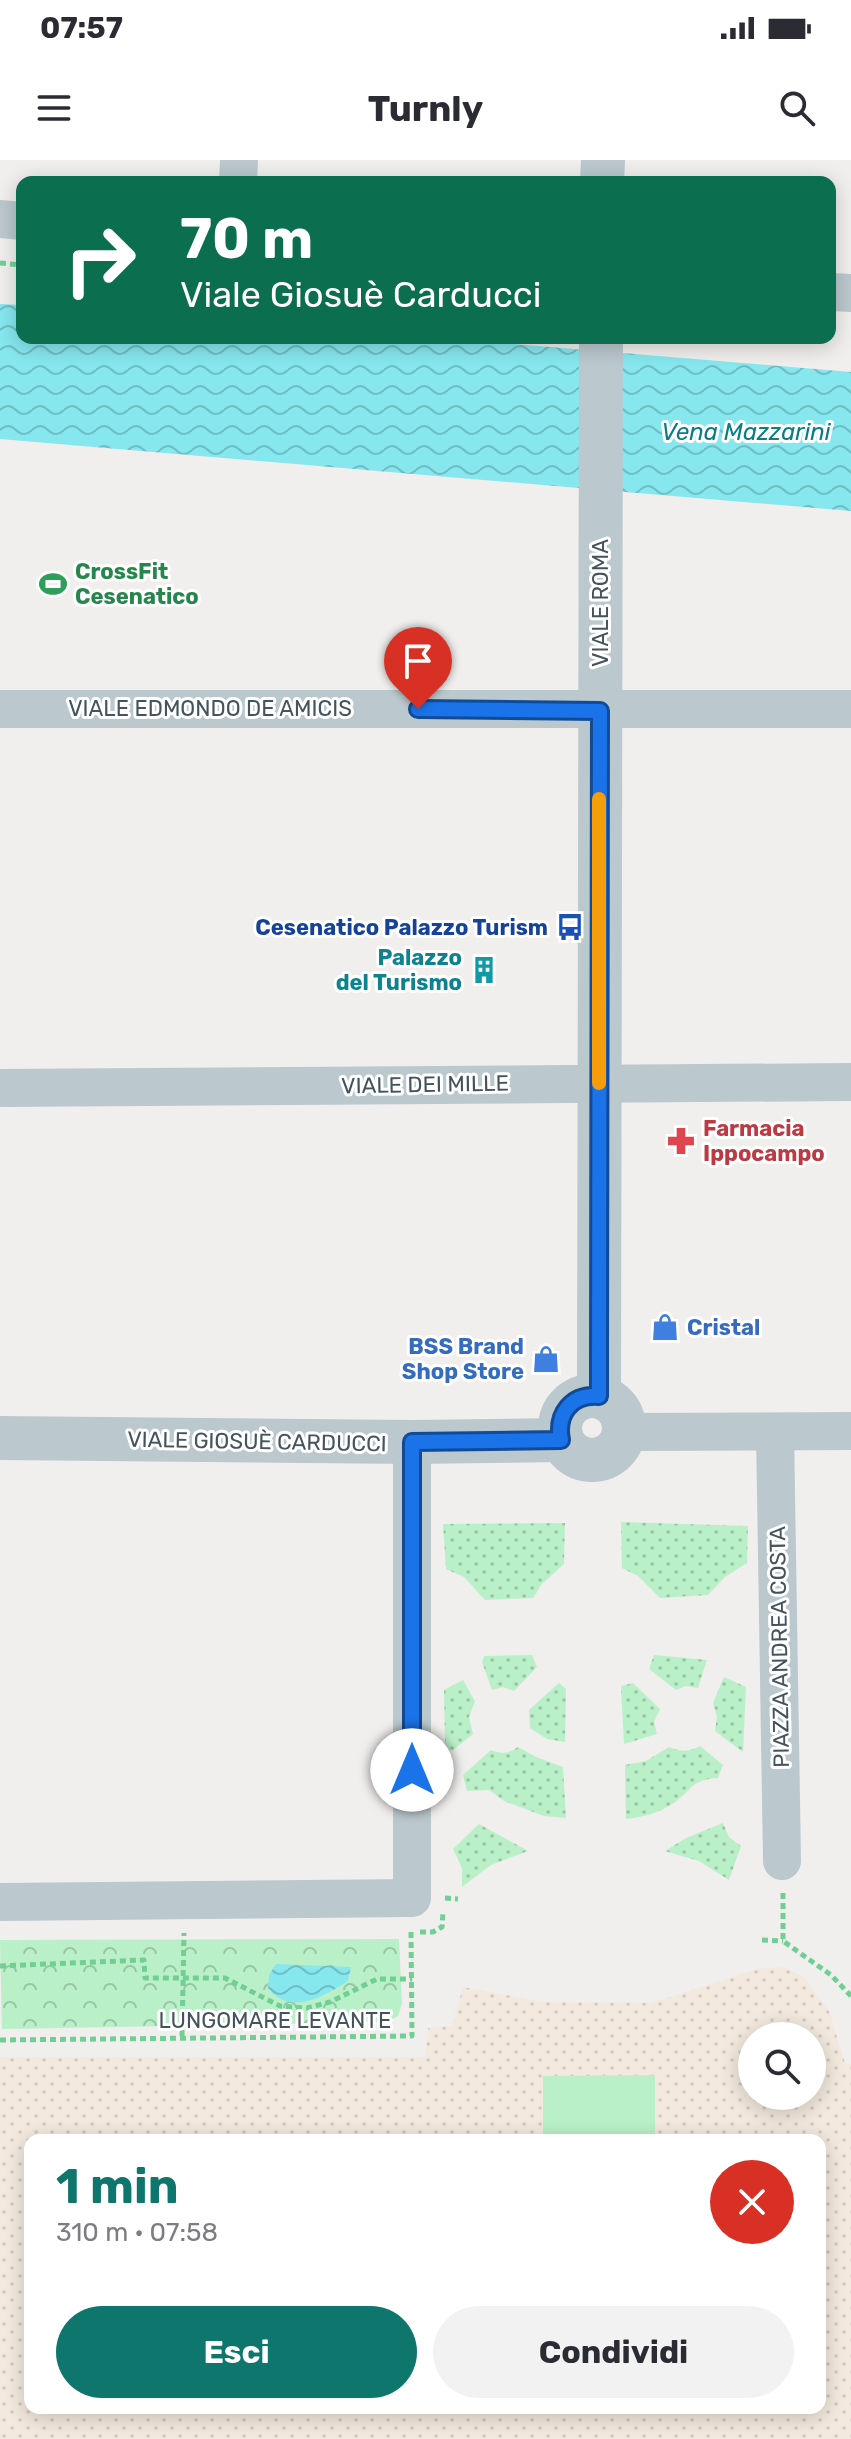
<!DOCTYPE html>
<html lang="it">
<meta charset="utf-8">
<style>
body{margin:0;font-family:Rubik,sans-serif;background:#f2f2f3;color:#2b2b33;height:100vh;display:flex;flex-direction:column;font-size:30px;white-space:nowrap}
*{box-sizing:border-box;margin:0}
p{font-size:26px;color:#7c7c81}
.icon{flex:none;width:44px;height:44px;fill:none;stroke:currentColor;stroke-width:2;stroke-linecap:round;stroke-linejoin:round}
.map{position:relative;flex:1;overflow:hidden}
.details{position:absolute;left:24px;top:1974px;width:802px;height:280px;display:flex;flex-direction:column;background:#fff;border-radius:16px;box-shadow:0 4px 20px #0003}
.details>*{flex:none}
.hud{position:absolute;left:16px;top:16px;width:820px;height:168px;border-radius:16px;box-shadow:0 4px 20px #0003;background:#0b6e4f;color:#fff;overflow:hidden}
.fabs{position:absolute;left:738px;top:1862px;display:grid;gap:16px}
.fabs a{display:grid;place-items:center;width:88px;height:88px;border-radius:50%;background:#fff;box-shadow:0 4px 20px #0003;font-size:40px}
.pin{position:absolute;display:grid;place-items:center;width:68px;height:68px;color:#fff;margin:-82px -34px;border-radius:50% 50% 50% 0;rotate:-45deg;box-shadow:0 0 8px #0007}
.pin .icon{rotate:45deg}
.me{position:absolute;width:88px;margin:-44px;rotate:0deg;stroke-linejoin:round;filter:drop-shadow(0 0 6px #0008)}
.turn{display:flex;align-items:center;gap:28px;height:168px;padding:0 32px;font-size:36px}
.turn .icon{width:104px;height:104px;stroke-width:2.5}
.turn b{display:block;font-size:56px;line-height:68px}
.round{display:grid;place-items:center;flex:none;width:84px;height:84px;border-radius:42px;background:#f2f2f3}
.headline{display:flex;align-items:center;justify-content:space-between;height:136px;padding:0 32px}
h1{font-size:48px;font-weight:700;line-height:60px;color:#0f766e}
.button{display:flex;gap:16px;margin-top:auto;padding:16px 32px}
.button a{flex:1;height:92px;border-radius:48px;background:#0f766e;color:#fff;font-size:32px;font-weight:700;line-height:92px;text-align:center}
.button a+a{background:#f2f2f3;color:#2b2b33}
.status{display:flex;justify-content:space-between;align-items:center;height:56px;padding:0 40px;background:#fff;direction:ltr}
.status svg{height:22px;fill:currentColor}
header{display:flex;justify-content:space-between;align-items:center;height:104px;padding:0 32px;background:#fff;font-size:36px;font-weight:700}
.map>svg:first-child{display:block}
.grass{fill:url(#grass-dots)}
.sand{fill:url(#sand-dots);fill-rule:evenodd}
.park{fill:url(#park-crowns)}
.pitch{fill:#baf0c7}
.water{fill:url(#water-waves)}
.lines{fill:none;stroke-linecap:round;stroke-linejoin:round}
.path{stroke:#71cf94;stroke-width:5;stroke-dasharray:6 4;stroke-linecap:butt}
.minor{stroke:#bbc8ce;stroke-width:38}
.tertiary{stroke:#bbc8ce;stroke-width:44}
.route-casing{stroke:#114b97;stroke-width:20}
.route{stroke:#1a73e8;stroke-width:14}
.slow{stroke:#f59e0b;stroke-width:14}
.labels{text-anchor:middle;stroke-width:6;stroke-linejoin:round;paint-order:stroke}
.leisure-label{font-size:22px;font-weight:bold;fill:#27864d;stroke:#fff;text-anchor:start}
.street-label{font-size:22px;fill:#45545c;stroke:#fff}
.transit-label{font-size:22px;font-weight:bold;fill:#164399;stroke:#fff;text-anchor:end}
.culture-label{font-size:22px;font-weight:bold;fill:#0d838f;stroke:#fff;text-anchor:end}
.health-label{font-size:22px;font-weight:bold;fill:#be3a42;stroke:#fff;text-anchor:start}
.shop-label{font-size:22px;font-weight:bold;fill:#366cbe;stroke:#fff;text-anchor:start}
.water-label{font-size:24px;font-style:italic;fill:#0a7d85;stroke:#fff}
</style>
<div class="status"><b>07:57</b><svg viewBox="0 0 49 12"><path d="M0 12V9h3v3zM5 12V6h3v6zM10 12V3h3v9zM15 12V0h3v12zM26 1h20v11H26zM47 4h2v5h-2z"/></svg></div>
<header><svg class="icon" aria-label="menu" viewBox="0 0 24 24"><path d="M4 6h16M4 12h16M4 18h16"/></svg>Turnly<svg class="icon" aria-label="search" viewBox="0 0 24 24"><circle cx="10" cy="10" r="6"/><path d="M15 15l6 6"/></svg></header>
<div class="map">
<svg width="851" height="2279" viewBox="0 0 851 2279">
<defs>
<pattern id="grass-dots" width="8" height="8" patternUnits="userSpaceOnUse" patternTransform="scale(2)"><rect width="8" height="8" fill="#baf0c7"/><path d="M2 2h.1M6 6h.1" fill="none" stroke="#99c5a5" stroke-width="1.8" stroke-linecap="round"/></pattern>
<pattern id="sand-dots" width="8" height="8" patternUnits="userSpaceOnUse" patternTransform="scale(2)"><rect width="8" height="8" fill="#f3e9de"/><path d="M2 2h.1M6 6h.1" fill="none" stroke="#d2cac1" stroke-width="1.8" stroke-linecap="round"/></pattern>
<pattern id="park-crowns" width="20" height="18" patternUnits="userSpaceOnUse" patternTransform="scale(2)"><rect width="20" height="18" fill="#baf0c7"/><path d="M2 6a3 3 0 1 1 6 0M12 15a3 3 0 1 1 6 0" fill="none" stroke="#99c5a5"/></pattern>
<pattern id="water-waves" width="16" height="10" patternUnits="userSpaceOnUse" patternTransform="scale(2)"><rect width="16" height="10" fill="#86e7ee"/><path d="M0 5q4-4 8 0t8 0" fill="none" stroke="#6fbec4"/></pattern>
</defs>
<rect width="100%" height="100%" fill="#f1eeee"/>
<g class="grass">
<polygon points="621,1362 748,1366 747,1403 725,1417 708,1435 660,1438 638,1416 622,1408"/>
<polygon points="565,1363 564,1404 542,1424 533,1438 485,1440 464,1417 446,1409 443,1364"/>
<polygon points="532,1495 537,1507 514,1531 503,1527 492,1530 482,1502 484,1496"/>
<polygon points="654,1495 707,1500 698,1528 686,1526 676,1530 649,1509"/>
<polygon points="724,1517 746,1527 743,1592 715,1571 717,1557 713,1543"/>
<polygon points="463,1520 475,1541 469,1557 473,1574 452,1591 445,1586 444,1530"/>
<polygon points="559,1523 566,1529 565,1582 547,1579 530,1568 529,1550"/>
<polygon points="633,1523 660,1549 654,1562 657,1574 624,1584 621,1526"/>
<path d="M700,1586L723,1605L718,1618C691,1620 694,1628 675,1642C660,1653 643,1657 626,1659L625,1605L646,1601L669,1587C681,1592 689,1592 700,1586Z"/>
<path d="M518,1587L536,1597L563,1607L566,1658L544,1656L504,1641L489,1630L467,1631L463,1615L491,1590C502,1594 508,1594 518,1587Z"/>
<polygon points="723,1663 729,1677 741,1686 729,1720 699,1701 665,1691 686,1678"/>
<polygon points="479,1664 528,1691 491,1705 462,1727 462,1708 453,1689"/>
</g>
<path class="sand" d="M783,1807L805,1818L829,1851L845,1903L851,1904V2279H0V1897H425L428,1868L452,1866L463,1827L544,1842L651,1843L757,1809ZM752,1876H812V1936H752ZM30,1980H820V2248H30Z"/>
<polygon class="park" points="399,1779 402,1844 398,1856 387,1862 2,1869 0,1780"/>
<polygon class="pitch" points="655,1915 655,1980 543,1980 543,1916"/>
<g class="water">
<polygon points="0,144 22,145 22,178 442,178 851,212 851,351 0,279"/>
<path d="M276,1804L351,1807L348,1821C324,1836 291,1857 268,1828L269,1815Z"/>
</g>
<g class="lines">
<g class="path">
<polyline points="0,103 22,105"/>
<polyline points="783,1733 783,1781 831,1815 851,1836"/>
<polyline points="445,1738 458,1739"/>
<polyline points="420,1772 433,1772 442,1767 443,1752"/>
<polyline points="762,1780 783,1781"/>
<polyline points="0,1806 144,1800 145,1818 225,1818 280,1846 307,1848 330,1842 377,1819 412,1819"/>
<polyline points="182,1876 184,1773"/>
<polyline points="0,1880 412,1876 411,1771"/>
</g>
<g class="minor">
<polyline points="238,22 239,0"/>
<polyline points="0,59 22,61"/>
<polyline points="830,132 851,133"/>
<polyline points="0,549 851,549"/>
<polyline points="0,928 851,922"/>
<polyline points="624,1272 851,1271"/>
<polyline points="775,1272 782,1701"/>
<polyline points="0,1742 412,1738 412,1282"/>
</g>
<g class="tertiary">
<polyline points="602,22 603,0"/>
<circle cx="592" cy="1268" r="32"/>
<polyline points="599,1236 601,178"/>
<polyline points="0,1278 412,1282 561,1280"/>
</g>
</g>
<g class="lines">
<g class="route-casing">
<path id="route" d="M412,1610V1282L561,1280C556,1254 571,1234 599,1236V1203L600,551L418,549"/>
</g>
<use href="#route" class="route"/>
<polyline class="slow" points="599,923 599,639"/>
</g>
<defs>
<g id="stadium-bare" transform="scale(2.16)"><path d="M0-5a6.5 5 0 1 0 0 10a6.5 5 0 1 0 0-10ZM-3.5-1.8h7v3.6h-7Z" fill="#2e9e5b" stroke="#fff" stroke-width="2.5" paint-order="stroke"/></g>
<g id="bus-bare" transform="scale(2.16)"><path d="M-5-6H5V4H4V6H2V4H-2V6H-4V4H-5ZM-3.5-4V0h7V-4ZM-3.5 1.2v1.5H-2V1.2ZM2 1.2v1.5H3.5V1.2Z" fill="#1a4fb4" stroke="#fff" stroke-width="2.5" paint-order="stroke"/></g>
<g id="building-bare" transform="scale(2.16)"><path d="M-4-6H4V6H1V3H-1V6H-4ZM-2.5-4.3h1.7v1.8h-1.7ZM.8-4.3h1.7v1.8H.8ZM-2.5-1h1.7V.8h-1.7ZM.8-1h1.7V.8H.8Z" fill="#0f9aa8" stroke="#fff" stroke-width="2.5" paint-order="stroke"/></g>
<g id="pharmacy-bare" transform="scale(2.16)"><path d="M-2-6h4v4h4v4h-4v4h-4v-4h-4v-4h4Z" fill="#e0444e" stroke="#fff" stroke-width="2.5" paint-order="stroke"/></g>
<g id="shop-bare" transform="scale(2.16)"><path d="M-5-2.5h2.3a2.7 3.5 0 0 1 5.4 0H5L5.5 6h-11ZM-1.5-2.5h3a1.5 2.3 0 0 0-3 0Z" fill="#3f7fe0" stroke="#fff" stroke-width="2.5" paint-order="stroke"/></g>
</defs>
<g fill-rule="evenodd">
<use href="#stadium-bare" x="53" y="424"/>
<use href="#bus-bare" x="570" y="767"/>
<use href="#building-bare" x="484" y="810"/>
<use href="#pharmacy-bare" x="681" y="981"/>
<use href="#shop-bare" x="665" y="1167"/>
<use href="#shop-bare" x="546" y="1199"/>
</g>
<g class="labels">
<g class="leisure-label">
<text x="75" y="419">CrossFit<tspan x="75" dy="25">Cesenatico</tspan></text>
</g>
<g class="street-label">
<text transform="translate(600 443) rotate(-90)" y="8">VIALE ROMA</text>
<text x="210" y="556">VIALE EDMONDO DE AMICIS</text>
<text transform="translate(425 924) rotate(-1)" y="8">VIALE DEI MILLE</text>
<text transform="translate(257 1281) rotate(1)" y="8">VIALE GIOSUÈ CARDUCCI</text>
<text transform="translate(779 1487) rotate(-91)" y="8">PIAZZA ANDREA COSTA</text>
<text x="275" y="1868">LUNGOMARE LEVANTE</text>
</g>
<g class="transit-label">
<text x="548" y="775">Cesenatico Palazzo Turism</text>
</g>
<g class="culture-label">
<text x="462" y="805">Palazzo<tspan x="462" dy="25">del Turismo</tspan></text>
</g>
<g class="health-label">
<text x="703" y="976">Farmacia<tspan x="703" dy="25">Ippocampo</tspan></text>
</g>
<g class="shop-label">
<text x="687" y="1175">Cristal</text>
<text x="524" y="1194" text-anchor="end">BSS Brand<tspan x="524" dy="25">Shop Store</tspan></text>
</g>
<g class="water-label">
<text x="746" y="280">Vena Mazzarini</text>
</g>
</g>
</svg>
<div class="fabs">
<a><svg class="icon" aria-label="search" viewBox="0 0 24 24"><circle cx="10" cy="10" r="6"/><path d="M15 15l6 6"/></svg></a>
</div>
<div class="pin" style="left:418px;top:549px;background:#d93025"><svg class="icon" aria-label="arrive" viewBox="0 0 24 24"><path d="M6 21V4h12l-3 4 3 4H6"/></svg></div>
<svg class="me" style="left:412px;top:1610px" viewBox="-20 -20 40 40"><circle r="19" fill="#fff"/><path d="M0-13L10 11 0 6-10 11z" fill="#1a73e8"/></svg>
<div class="hud">
<div class="turn"><svg class="icon" aria-label="right" viewBox="0 0 24 24"><path d="M7 20v-9h11M14 6l5 5-5 5"/></svg><div><b>70 m</b>Viale Giosuè Carducci</div></div>
</div>
<section class="details">
<div class="headline"><div><h1>1 min</h1><p>310 m · 07:58</p></div><a class="round" style="background:#d93025;color:#fff"><svg class="icon" aria-label="close" viewBox="0 0 24 24"><path d="M6 6l12 12M18 6L6 18"/></svg></a></div>
<div class="button"><a>Esci</a><a>Condividi</a></div>
</section>
</div>
